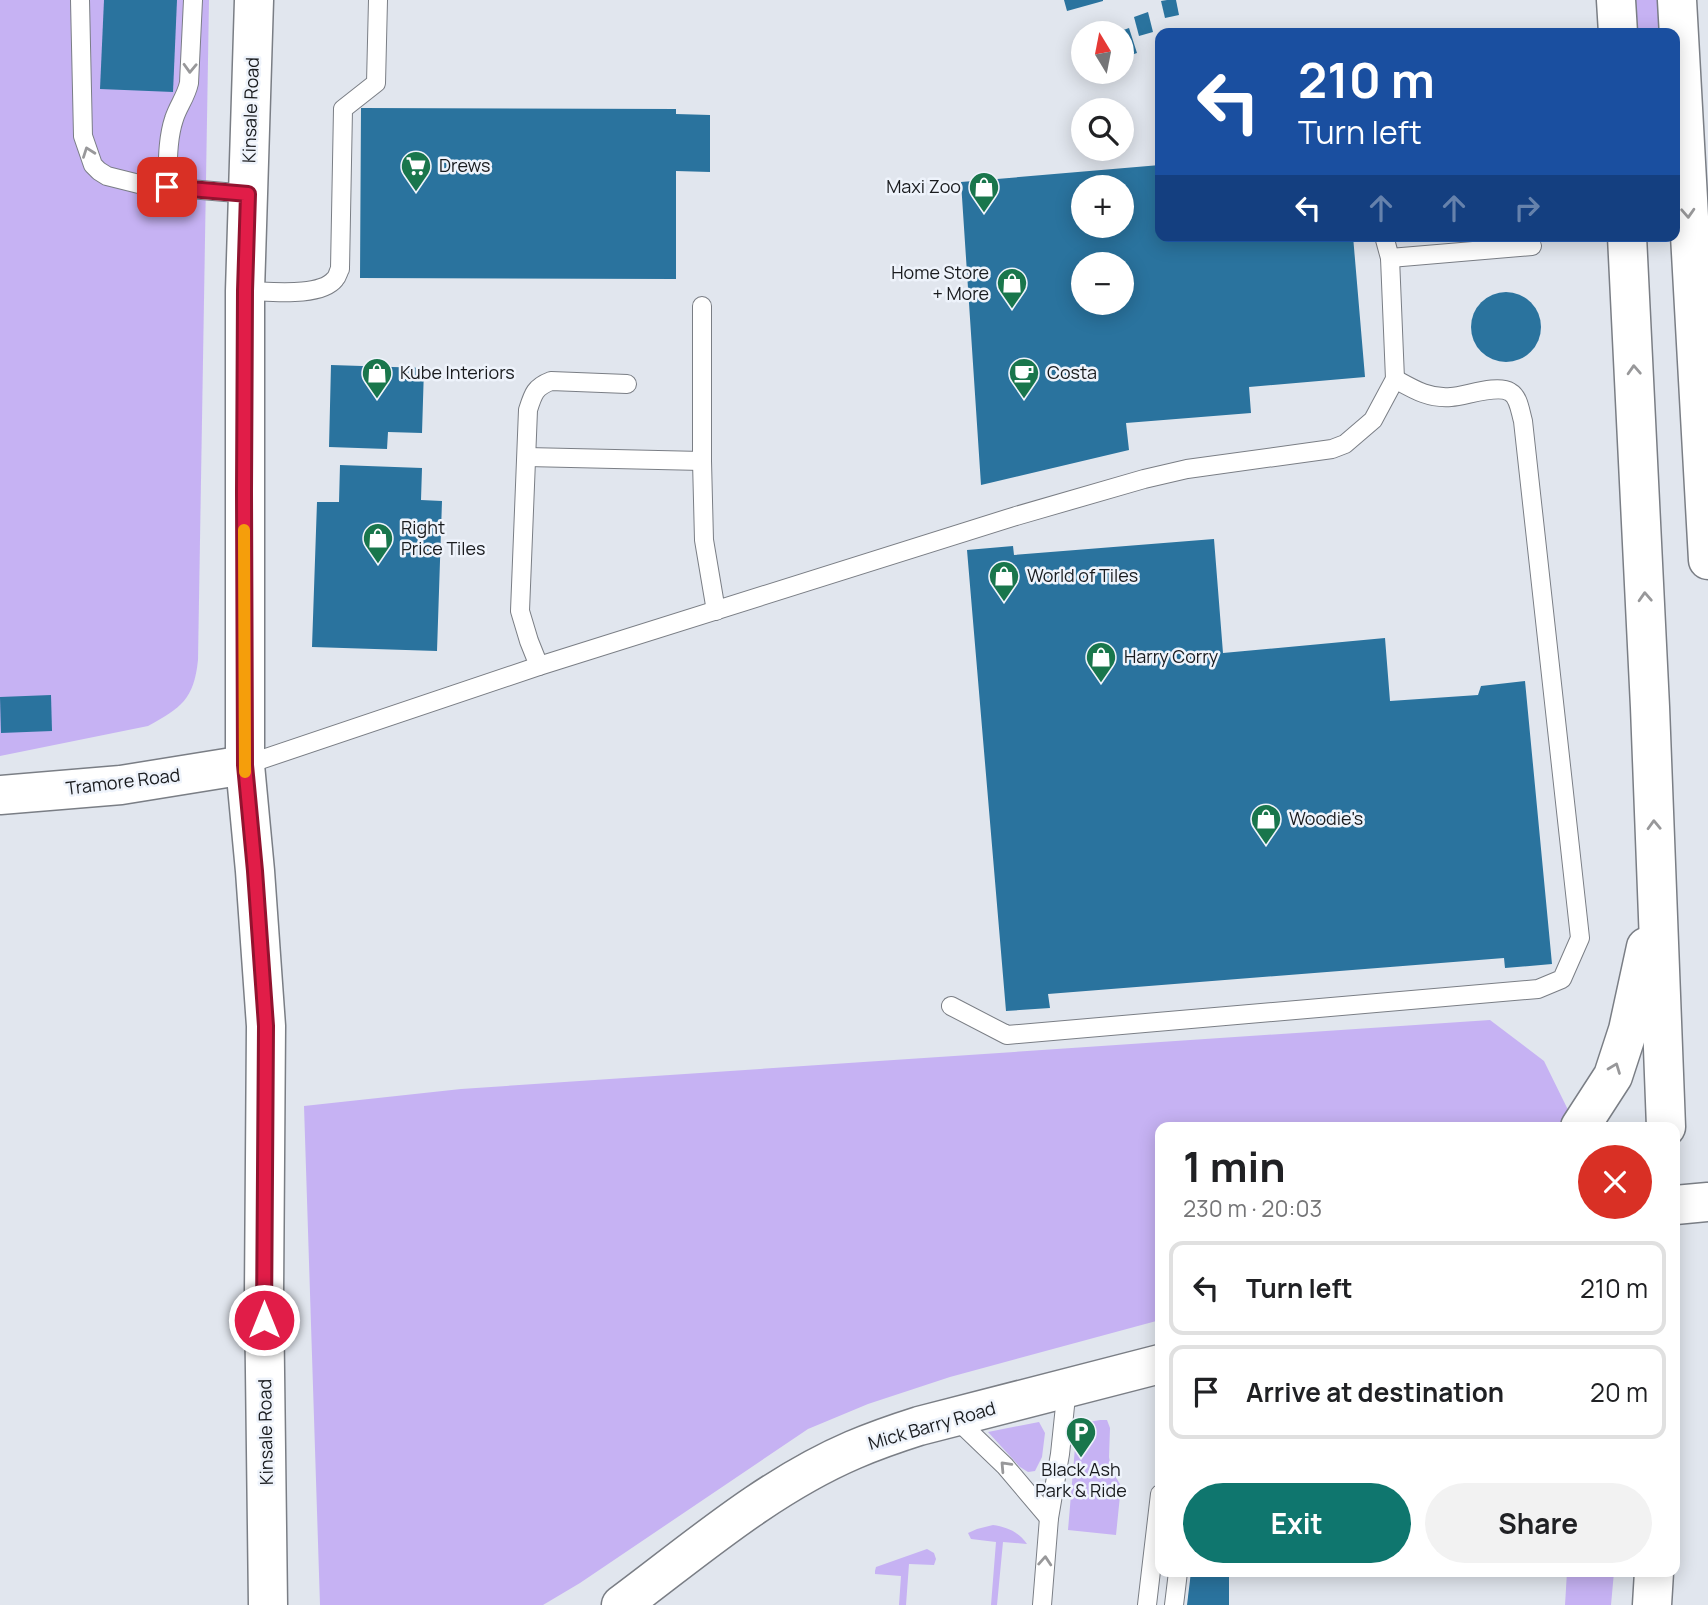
<!DOCTYPE html>
<meta charset="utf-8">
<style>
body{margin:0;font-family:Manrope,sans-serif;background:#f2f2f2;color:#202124;height:100vh;display:flex;flex-direction:column;font-size:26px;white-space:nowrap}
*{box-sizing:border-box;margin:0}
p{font-size:23px;color:#757577}
.icon{flex:none;width:38px;height:38px;fill:none;stroke:currentColor;stroke-width:2;stroke-linecap:round;stroke-linejoin:round}
.map{position:relative;flex:1;overflow:hidden}
.side{position:absolute;left:1155px;top:1122px;width:525px;height:455px;display:flex;flex-direction:column;background:#fff;border-radius:14px;box-shadow:0 4px 18px #0003}
.side>*{flex:none}
.banner{position:absolute;left:1155px;top:28px;width:525px;height:214px;border-radius:14px;box-shadow:0 4px 18px #0003;background:#1a4fa0;color:#fff;overflow:hidden}
.needle{width:46px;rotate:350deg}
.tools{position:absolute;left:1071px;top:21px;display:grid;gap:14px}
.tools a{display:grid;place-items:center;width:63px;height:63px;border-radius:50%;background:#fff;box-shadow:0 4px 18px #0003;font-size:35px}
.pin{position:absolute;display:grid;place-items:center;width:60px;height:60px;color:#fff;margin:-30px;border-radius:14px;box-shadow:0 4px 10px #0006}
.me{position:absolute;width:77px;margin:-38px;rotate:0deg;stroke-linejoin:round;filter:drop-shadow(0 0 5px #0008)}
.turn{display:flex;align-items:center;gap:24px;height:147px;padding:0 28px;font-size:32px}
.turn .icon{width:91px;height:91px;stroke-width:2.5}
.turn b{display:block;font-size:49px;line-height:60px}
.lanes{display:flex;align-items:center;height:66px;padding:0 28px;background:#0003;justify-content:center;gap:35px;direction:ltr}
.lanes .off{opacity:.35}
.round{display:grid;place-items:center;flex:none;width:74px;height:74px;border-radius:37px;background:#f2f2f2}
.summary{display:flex;align-items:center;justify-content:space-between;height:119px;padding:0 28px}
h1{font-size:42px;font-weight:700;line-height:52px}
.primary-button{display:flex;gap:14px;margin-top:auto;padding:14px 28px}
.primary-button a{flex:1;height:80px;border-radius:42px;background:#0f766e;color:#fff;font-size:28px;font-weight:700;line-height:80px;text-align:center}
.primary-button a+a{background:#f2f2f2;color:#202124}
ul{padding:0;list-style:none}
li{display:flex;align-items:center;gap:21px;height:94px;margin:0 14px 10px;padding:0 14px;border:4px solid #e0e0e0;border-radius:14px}
li div{flex:1}
li b{display:block;font-size:26px}
li em{font-style:normal}
.map>svg:first-child{display:block}
.green{fill:#c6b2f3}
.building{fill:#2a739e;fill-rule:evenodd}
.lines{fill:none;stroke-linecap:round;stroke-linejoin:round}
.service-casing{stroke:#7a7e85;stroke-width:20}
.tertiary-casing{stroke:#7a7e85;stroke-width:41}
.trunk-casing{stroke:#7a7e85;stroke-width:41}
.service{stroke:#fff;stroke-width:18}
.tertiary{stroke:#fff;stroke-width:38}
.trunk{stroke:#fff;stroke-width:38}
.oneway{stroke:#98989a}
.route-casing{stroke:#92132f;stroke-width:18}
.route{stroke:#e11d48;stroke-width:12}
.slow{stroke:#f59e0b;stroke-width:12}
.labels{text-anchor:middle;stroke-width:5;stroke-linejoin:round;paint-order:stroke}
.street-label{font-size:18px;fill:#191b1e;stroke:#eef3fb}
.poi-label{font-size:18px;fill:#191b1e;stroke:#eef3fb;text-anchor:start}
</style>
<div class="map">
<svg width="1708" height="1605" viewBox="0 0 1708 1605">
<rect width="100%" height="100%" fill="#e1e6ee"/>
<g class="green">
<path d="M0,0H209L198,660C194,699 181,708 148,726L0,756Z"/>
<polygon points="1635,0 1663,0 1664,33 1636,33"/>
<polygon points="1490,1020 1544,1061 1572,1118 1564,1127 1160,1127 1160,1320 950,1377 868,1404 808,1429 580,1583 543,1605 320,1605 304,1106 461,1089"/>
<polygon points="1100,1420 1107,1420 1110,1428 1109,1457 1111,1469 1121,1486 1116,1535 1068,1530 1077,1424"/>
<polygon points="1039,1422 1045,1433 1042,1457 1035,1471 1028,1472 1020,1467 988,1432"/>
<path d="M993,1525C1007,1527 1019,1532 1027,1544L1003,1542L997,1605H991L996,1542L971,1539L968,1533L977,1529Z"/>
<polygon points="927,1549 934,1553 936,1559 934,1565 909,1564 906,1605 899,1605 901,1576 875,1574 875,1571 876,1567"/>
<polygon points="1567,1572 1614,1572 1611,1605 1565,1605"/>
</g>
<g class="building">
<polygon points="104,0 177,0 173,92 100,89"/>
<polygon points="1064,0 1103,0 1103,1 1067,11"/>
<polygon points="1167,0 1176,0 1179,15 1165,18 1161,1"/>
<polygon points="1148,12 1153,32 1139,36 1134,17"/>
<polygon points="1129,28 1137,53 1122,58 1122,33 1115,33"/>
<polygon points="361,108 676,109 676,114 710,115 710,172 676,171 676,279 360,278"/>
<path d="M1160,165V236H1353L1365,377L1249,387L1251,413L1126,423L1129,450L981,485L961,182ZM1083,187H1122V226H1083ZM1083,264H1122V303H1083Z"/>
<circle cx="1506" cy="327" r="35"/>
<polygon points="331,365 424,368 422,433 388,432 387,449 329,447"/>
<polygon points="340,465 422,468 421,500 442,501 437,651 312,647 317,502 339,502"/>
<polygon points="1214,539 1223,653 1385,638 1390,701 1478,695 1481,686 1525,681 1552,964 1505,968 1504,958 1048,994 1050,1008 1006,1011 967,550 1013,546 1014,555"/>
<polygon points="51,695 52,731 1,733 0,697"/>
<polygon points="1191,1572 1229,1572 1229,1605 1187,1605"/>
</g>
<g class="lines">
<g class="service-casing">
<g id="service">
<polyline points="80,0 83,136 93,165 99,171 107,176 143,185 248,194"/>
<path d="M167,187C168,165 167,140 174,119C178,106 186,97 189,83L193,0"/>
<polyline points="1390,258 1532,246"/>
<path d="M245,291C267,291 320,298 335,279C338,276 338,272 340,269L343,109L376,83L378,0"/>
<polyline points="702,306 702,461 704,540 716,611"/>
<polyline points="527,457 702,461"/>
<path d="M539,666L529,641L520,611L528,410C533,394 535,387 551,381L627,384"/>
<polyline points="245,765 539,666 1016,516 1144,479 1187,469 1332,449 1345,444 1373,420 1395,379 1390,258 1384,236"/>
<path d="M951,1006L1007,1035L1538,989L1562,979L1580,938L1523,421C1520,411 1519,397 1510,392C1497,384 1466,396 1451,397C1429,399 1413,389 1395,379"/>
<polyline points="955,1418 1005,1466 1049,1518"/>
<polyline points="1042,1605 1049,1518 1060,1454 1067,1387"/>
<polyline points="1147,1605 1160,1494"/>
<polyline points="1174,1605 1178,1572"/>
</g>
</g>
<g class="tertiary-casing">
<g id="tertiary">
<polyline points="254,0 245,291 245,765 255,871 266,1026 264,1294 268,1605"/>
<polyline points="0,795 121,785 245,765"/>
<polyline points="1675,1205 1708,1202"/>
<path d="M621,1605C695,1550 767,1487 853,1450C874,1441 897,1433 919,1426L1160,1364"/>
</g>
</g>
<g class="trunk-casing">
<g id="trunk">
<polyline points="1616,0 1618,33"/>
<polyline points="1677,0 1708,560"/>
<polyline points="1627,236 1650,707 1666,1127"/>
<polyline points="1580,1127 1613,1076 1628,1030 1646,947"/>
<polyline points="1652,1605 1654,1572"/>
</g>
</g>
<use href="#service" class="service"/>
<use href="#tertiary" class="tertiary"/>
<use href="#trunk" class="trunk"/>
</g>
<defs><path id="oneway-chevron" d="M-2-3.5L2.5 0L-2 3.5" fill="none" stroke-width="1.6" stroke-linecap="round" stroke-linejoin="round" transform="scale(1.75)"/></defs>
<g class="oneway">
<use href="#oneway-chevron" transform="translate(190 68) rotate(92)"/>
<use href="#oneway-chevron" transform="translate(88 152) rotate(-110)"/>
<use href="#oneway-chevron" transform="translate(1688 213) rotate(87)"/>
<use href="#oneway-chevron" transform="translate(1634 370) rotate(-93)"/>
<use href="#oneway-chevron" transform="translate(1645 597) rotate(-93)"/>
<use href="#oneway-chevron" transform="translate(1654 825) rotate(-92)"/>
<use href="#oneway-chevron" transform="translate(1615 1068) rotate(-69)"/>
<use href="#oneway-chevron" transform="translate(1005 1466) rotate(-133)"/>
<use href="#oneway-chevron" transform="translate(1045 1561) rotate(-86)"/>
</g>
<g class="lines">
<g class="route-casing">
<polyline id="route" points="167,187 248,194 245,291 244,491 245,765 255,871 266,1026 264,1320"/>
</g>
<use href="#route" class="route"/>
<polyline class="slow" points="244,530 245,772"/>
</g>
<defs>
<g id="supermarket-pin" transform="scale(1.575)"><path d="M0 17L-7.5 6A9.5 9.5 0 1 1 7.5 6Z" fill="#19764c" stroke="#eef3fb"/><path d="M-6-5.5h2.5l.6 2H6L4.5 2H-2.5L-4.4-4H-6ZM-1.5 3.2a1.3 1.3 0 1 0 .1 0ZM3 3.2a1.3 1.3 0 1 0 .1 0Z" fill="#fff"/></g>
<g id="shop-pin" transform="scale(1.575)"><path d="M0 17L-7.5 6A9.5 9.5 0 1 1 7.5 6Z" fill="#19764c" stroke="#eef3fb"/><path d="M-5-2.5h2.3a2.7 3.5 0 0 1 5.4 0H5L5.5 6h-11ZM-1.5-2.5h3a1.5 2.3 0 0 0-3 0Z" fill="#fff"/></g>
<g id="cafe-pin" transform="scale(1.575)"><path d="M0 17L-7.5 6A9.5 9.5 0 1 1 7.5 6Z" fill="#19764c" stroke="#eef3fb"/><path d="M-5.5-4.5H6V0H3Q3 3.5 0 3.5H-2.5Q-5.5 3.5-5.5 0ZM3-3.2v2h1.7v-2ZM-6 4.5H4V6H-6Z" fill="#fff"/></g>
<g id="parking-pin" transform="scale(1.575)"><path d="M0 17L-7.5 6A9.5 9.5 0 1 1 7.5 6Z" fill="#19764c" stroke="#eef3fb"/><path d="M-3.5-5.5H1a3.5 3.5 0 0 1 0 7H-1V5.5H-3.5ZM-1-3.4V-.6H.8a1.4 1.4 0 0 0 0-2.8Z" fill="#fff"/></g>
</defs>
<g fill-rule="evenodd">
<use href="#supermarket-pin" x="416" y="166"/>
<use href="#shop-pin" x="984" y="187"/>
<use href="#shop-pin" x="1012" y="283"/>
<use href="#shop-pin" x="377" y="373"/>
<use href="#cafe-pin" x="1024" y="373"/>
<use href="#shop-pin" x="378" y="538"/>
<use href="#shop-pin" x="1004" y="576"/>
<use href="#shop-pin" x="1101" y="657"/>
<use href="#shop-pin" x="1266" y="819"/>
<use href="#parking-pin" x="1081" y="1432"/>
</g>
<g class="labels">
<g class="street-label">
<text transform="translate(251 110) rotate(-88)" y="6">Kinsale Road</text>
<text transform="translate(123 782) rotate(-7)" y="6">Tramore Road</text>
<text transform="translate(932 1426) rotate(-16)" y="6">Mick Barry Road</text>
<text transform="translate(266 1432) rotate(-91)" y="6">Kinsale Road</text>
</g>
<g class="poi-label">
<text x="439" y="172">Drews</text>
<text x="961" y="193" text-anchor="end">Maxi Zoo</text>
<text x="989" y="279" text-anchor="end">Home Store<tspan x="989" dy="21">+ More</tspan></text>
<text x="400" y="379">Kube Interiors</text>
<text x="1047" y="379">Costa</text>
<text x="401" y="534">Right<tspan x="401" dy="21">Price Tiles</tspan></text>
<text x="1027" y="582">World of Tiles</text>
<text x="1124" y="663">Harry Corry</text>
<text x="1289" y="825">Woodie's</text>
<text x="1081" y="1476" text-anchor="middle">Black Ash<tspan x="1081" dy="21">Park &amp; Ride</tspan></text>
</g>
</g>
</svg>
<div class="tools">
<a><svg class="needle" viewBox="-14 -14 28 28"><path d="M0-13l5 13h-10z" fill="#e53935"/><path d="M0 13l5-13h-10z" fill="#757577"/></svg></a>
<a><svg class="icon" aria-label="search" viewBox="0 0 24 24"><circle cx="10" cy="10" r="6"/><path d="M15 15l6 6"/></svg></a>
<a>+</a>
<a>−</a>
</div>
<div class="pin" style="left:167px;top:187px;background:#d93025"><svg class="icon" aria-label="arrive" viewBox="0 0 24 24"><path d="M6 21V4h12l-3 4 3 4H6"/></svg></div>
<svg class="me" style="left:264px;top:1320px" viewBox="-20 -20 40 40"><circle r="17" fill="#e11d48" stroke="#fff" stroke-width="3"/><path d="M0-11L8 9 0 5-8 9z" fill="#fff"/></svg>
<div class="banner">
<div class="turn"><svg class="icon" aria-label="left" viewBox="0 0 24 24"><path d="M17 20v-9H6M10 6l-5 5 5 5"/></svg><div><b>210 m</b>Turn left</div></div>
<div class="lanes"><svg class="icon" aria-label="left" viewBox="0 0 24 24"><path d="M17 20v-9H6M10 6l-5 5 5 5"/></svg><svg class="icon off" aria-label="ahead" viewBox="0 0 24 24"><path d="M12 20V5M6 11l6-6 6 6"/></svg><svg class="icon off" aria-label="ahead" viewBox="0 0 24 24"><path d="M12 20V5M6 11l6-6 6 6"/></svg><svg class="icon off" aria-label="right" viewBox="0 0 24 24"><path d="M7 20v-9h11M14 6l5 5-5 5"/></svg></div>
</div>
<section class="side">
<div class="summary"><div><h1>1 min</h1><p>230 m · 20:03</p></div><a class="round" style="background:#d93025;color:#fff"><svg class="icon" aria-label="close" viewBox="0 0 24 24"><path d="M6 6l12 12M18 6L6 18"/></svg></a></div>
<ul>
<li><svg class="icon" aria-label="left" viewBox="0 0 24 24"><path d="M17 20v-9H6M10 6l-5 5 5 5"/></svg><div><b>Turn left</b></div><em>210 m</em></li>
<li><svg class="icon" aria-label="arrive" viewBox="0 0 24 24"><path d="M6 21V4h12l-3 4 3 4H6"/></svg><div><b>Arrive at destination</b></div><em>20 m</em></li>
</ul>
<div class="primary-button"><a>Exit</a><a>Share</a></div>
</section>
</div>
